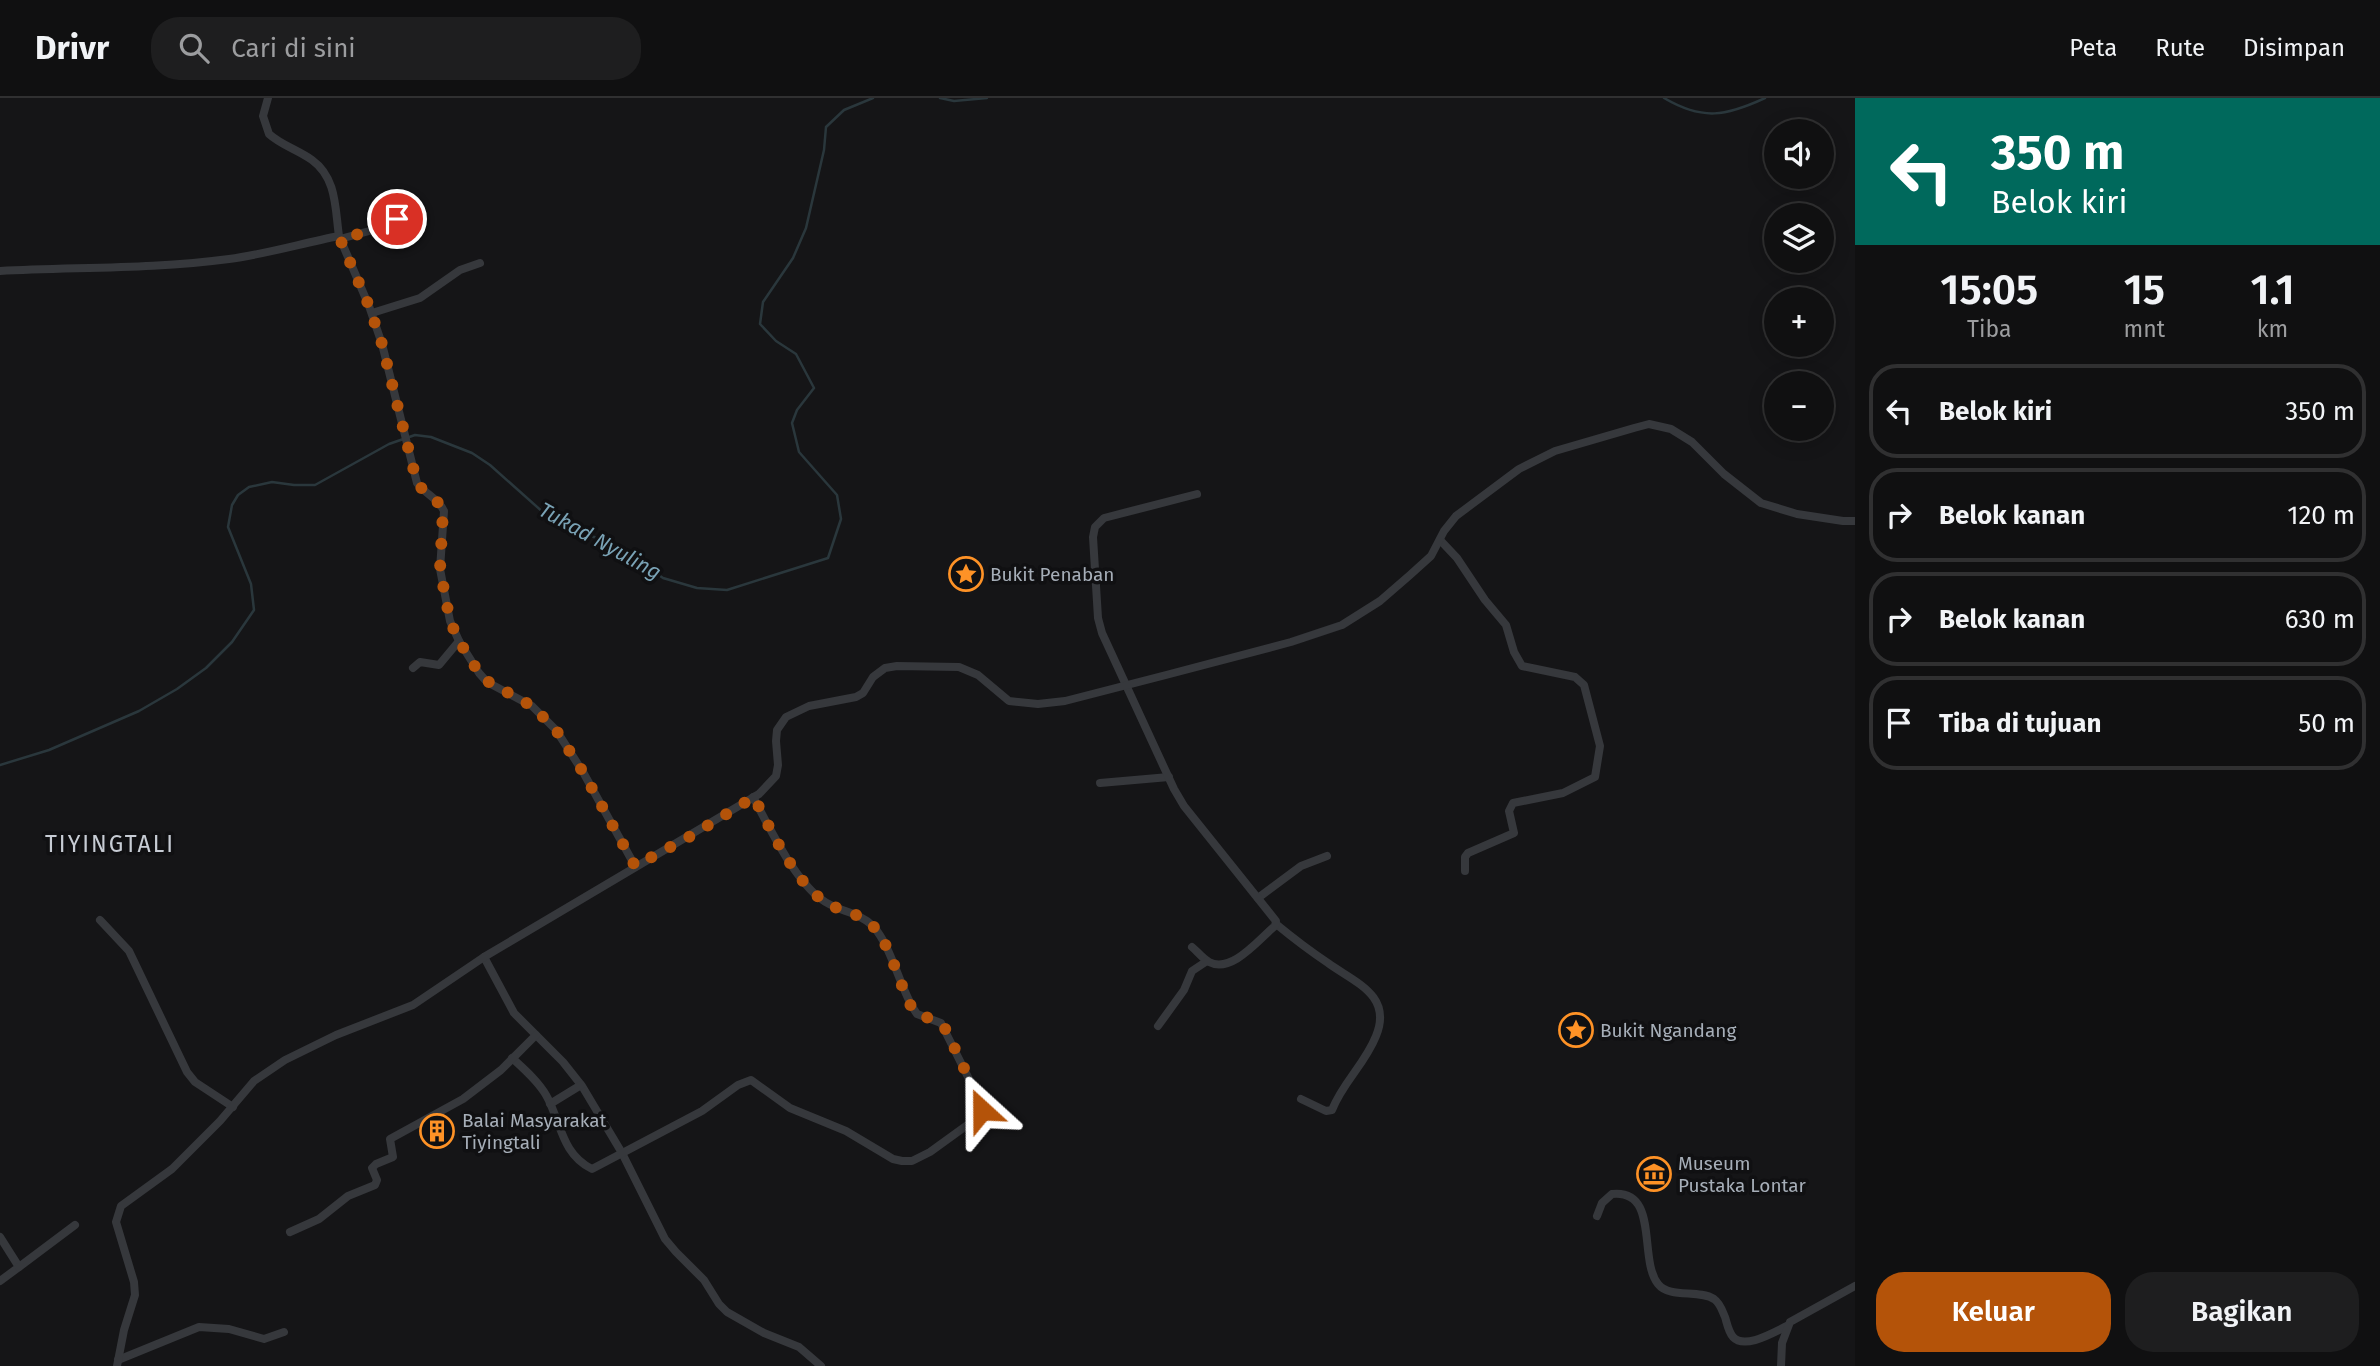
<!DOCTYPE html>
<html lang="id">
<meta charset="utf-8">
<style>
body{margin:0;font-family:"Fira Sans",sans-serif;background:#1e1e1f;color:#f1f3f6;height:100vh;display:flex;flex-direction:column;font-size:26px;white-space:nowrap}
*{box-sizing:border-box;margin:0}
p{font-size:23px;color:#9c9d9f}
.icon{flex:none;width:38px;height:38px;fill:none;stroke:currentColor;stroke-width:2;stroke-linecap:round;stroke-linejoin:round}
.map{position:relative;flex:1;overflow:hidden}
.side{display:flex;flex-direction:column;background:#101011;width:525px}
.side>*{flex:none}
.banner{background:#00695c;color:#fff;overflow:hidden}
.tools{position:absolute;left:1764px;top:21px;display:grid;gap:14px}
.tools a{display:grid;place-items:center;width:70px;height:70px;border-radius:50%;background:#101011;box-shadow:0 4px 18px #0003,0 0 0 2px #303031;font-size:35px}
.pin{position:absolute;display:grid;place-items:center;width:60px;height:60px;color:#fff;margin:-30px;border:4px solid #fff;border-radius:50%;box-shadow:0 2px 7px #0007}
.me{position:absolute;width:77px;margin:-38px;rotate:336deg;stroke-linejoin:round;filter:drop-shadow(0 0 5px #0008)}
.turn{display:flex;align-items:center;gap:24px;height:147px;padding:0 21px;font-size:32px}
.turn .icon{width:91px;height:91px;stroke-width:2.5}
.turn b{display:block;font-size:49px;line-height:60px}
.eta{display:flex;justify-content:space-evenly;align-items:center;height:119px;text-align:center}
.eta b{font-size:42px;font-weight:600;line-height:49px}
.action{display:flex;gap:14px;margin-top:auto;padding:14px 21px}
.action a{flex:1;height:80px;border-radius:28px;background:#b45309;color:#fff;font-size:28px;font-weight:600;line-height:80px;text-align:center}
.action a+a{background:#1e1e1f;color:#f1f3f6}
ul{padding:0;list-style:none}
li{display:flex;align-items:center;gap:21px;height:94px;margin:0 14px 10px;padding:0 7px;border:4px solid #303031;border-radius:28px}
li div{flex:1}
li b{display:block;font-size:26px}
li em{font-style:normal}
header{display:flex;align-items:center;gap:42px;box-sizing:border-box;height:98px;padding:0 35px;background:#101011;border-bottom:2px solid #303031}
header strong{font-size:33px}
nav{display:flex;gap:38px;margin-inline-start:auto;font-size:24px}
.search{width:490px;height:63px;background:#1e1e1f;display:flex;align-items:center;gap:18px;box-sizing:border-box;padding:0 24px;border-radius:28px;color:#9c9d9f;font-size:26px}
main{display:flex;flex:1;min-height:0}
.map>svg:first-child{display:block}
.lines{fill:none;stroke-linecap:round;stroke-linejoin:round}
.stream{stroke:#2a373c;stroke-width:2.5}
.minor{stroke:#36383c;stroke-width:8}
.route{stroke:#b45309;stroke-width:12;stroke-dasharray:0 21.6}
.labels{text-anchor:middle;stroke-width:7;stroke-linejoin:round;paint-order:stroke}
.poi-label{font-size:19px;fill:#a6aeb8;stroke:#101012;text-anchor:start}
.water-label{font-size:21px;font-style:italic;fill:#7aa3b6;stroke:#101012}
.quarter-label{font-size:23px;letter-spacing:2px;fill:#c7ccd4;stroke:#101012}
</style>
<header>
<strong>Drivr</strong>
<div class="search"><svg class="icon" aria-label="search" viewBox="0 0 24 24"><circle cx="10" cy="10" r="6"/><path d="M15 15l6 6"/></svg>Cari di sini</div>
<nav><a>Peta</a><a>Rute</a><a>Disimpan</a></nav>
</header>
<main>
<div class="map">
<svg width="1855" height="1268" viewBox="0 0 1855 1268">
<rect width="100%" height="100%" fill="#151517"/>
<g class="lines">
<g class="stream">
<polyline points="940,0 954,3 987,0"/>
<path d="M1664,0C1703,23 1726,18 1765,0"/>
<polyline points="0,667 49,652 139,613 177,591 206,570 232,544 254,512 251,486 228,429 232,407 238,397 249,389 272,384 294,387 315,387 389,346 415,337 431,339 472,355 490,367 545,416 628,455 663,480 697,490 727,492 828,460 841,421 837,397 799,354 792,325 797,312 814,290 796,256 776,243 760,226 763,204 793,160 806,130 824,52 826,29 844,12 873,0"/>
</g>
<g class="minor">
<path d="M268,0L263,18L269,36C281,47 298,52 312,62C337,80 335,111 339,138"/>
<polyline points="340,141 384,129 416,107"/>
<path d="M0,173C77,169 153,171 229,161C266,156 303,145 339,138L369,208L382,246L417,385C425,396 439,401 444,413L440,471L450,523L459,543L479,575L487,584L532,608L556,632L583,674L635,768"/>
<polyline points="372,215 420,200 460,172 480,165"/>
<polyline points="1440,442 1457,460 1485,502 1506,527 1514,554 1522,568 1575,579 1584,587 1600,648 1595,679 1563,695 1513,705 1509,713 1514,735 1468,755 1465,759 1465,773"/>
<polyline points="413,570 420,564 439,567 459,543"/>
<polyline points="1100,685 1169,679"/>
<polyline points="1258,800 1301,768 1327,758"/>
<polyline points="100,822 129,853 187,974 195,984 233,1009"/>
<path d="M1276,826C1293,840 1310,853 1328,865C1354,884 1393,897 1376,938C1365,966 1343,984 1332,1012L1326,1013L1301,1001"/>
<path d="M1192,849C1197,853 1202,860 1209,864C1232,876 1259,841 1275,828L1276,823L1184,708L1174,691L1102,535L1098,520L1093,439L1095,429L1104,420L1197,396"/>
<polyline points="484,859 514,915 563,964 582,988 622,1055 665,1141 676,1154 704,1182 719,1206 727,1214 764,1235 799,1249 821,1268"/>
<polyline points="1158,928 1184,892 1192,873 1207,863"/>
<path d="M512,960C524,971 538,983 546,997C561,1023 561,1056 592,1071L702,1013L738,987L751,982L790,1010L846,1033L893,1061L902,1063H912L930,1054L977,1020L982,1012L981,1005L941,925L917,916L913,910C899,886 891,848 873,828C858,813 837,814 821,801C794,781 769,729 753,699"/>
<polyline points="550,1006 581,987"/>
<path d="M1597,1118L1602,1105L1612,1096C1660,1091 1638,1161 1658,1186C1670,1201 1698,1191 1714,1201C1720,1205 1722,1212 1725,1219C1727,1225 1728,1233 1733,1239C1745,1252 1774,1234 1787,1228"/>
<polyline points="290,1134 319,1121 348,1098 375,1087 377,1082 372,1070 376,1066 393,1059 390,1041 463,1001 501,972 536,937"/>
<polyline points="0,1139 19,1169 0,1183"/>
<polyline points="19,1169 75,1127"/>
<polyline points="118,1262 199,1229 229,1231 264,1241 284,1234"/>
<polyline points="117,1268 124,1232 135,1197 134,1184 116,1124 121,1108 172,1071 220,1023 254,983 285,962 336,937 413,907 484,859 759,696 776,678 778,667 776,643 777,632 786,619 809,608 856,599 863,595 873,579 885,570 897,568 959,569 978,577 1009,603 1038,606 1065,603 1166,577 1291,544 1342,527 1380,503 1410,477 1431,458 1444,433 1456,418 1519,371 1555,353 1634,330 1649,326 1671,331 1692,344 1724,376 1761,405 1797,416 1843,423 1855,423"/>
<polyline points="1781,1268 1782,1245 1790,1224 1855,1188"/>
</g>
</g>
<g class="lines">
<path class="route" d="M397,121L379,131L340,141L369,208L382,246L417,385C425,396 439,401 443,413L440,471L450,523L459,543L479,575L487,583L532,608L556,632L583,674L635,768L689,739L754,699C769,729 794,781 821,801C837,814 858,813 873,828C891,848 899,886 912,910C921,921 937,919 946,932L981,1006L982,1012"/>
</g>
<defs>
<g id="sight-ring" transform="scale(1.75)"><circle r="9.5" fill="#101012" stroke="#fe9226" stroke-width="1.5"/><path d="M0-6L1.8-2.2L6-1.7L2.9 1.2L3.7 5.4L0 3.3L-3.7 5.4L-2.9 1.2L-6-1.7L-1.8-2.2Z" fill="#fe9226"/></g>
<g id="building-ring" transform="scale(1.75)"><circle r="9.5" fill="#101012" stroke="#fe9226" stroke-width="1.5"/><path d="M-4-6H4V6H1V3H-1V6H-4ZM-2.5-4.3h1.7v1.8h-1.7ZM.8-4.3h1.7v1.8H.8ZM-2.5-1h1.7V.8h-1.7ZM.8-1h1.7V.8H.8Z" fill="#fe9226"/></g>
<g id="museum-ring" transform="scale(1.75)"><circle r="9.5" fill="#101012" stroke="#fe9226" stroke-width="1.5"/><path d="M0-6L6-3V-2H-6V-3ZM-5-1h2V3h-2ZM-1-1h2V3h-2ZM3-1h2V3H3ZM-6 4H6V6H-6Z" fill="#fe9226"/></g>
</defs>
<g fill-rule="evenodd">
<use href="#sight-ring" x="966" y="476"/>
<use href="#sight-ring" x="1576" y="932"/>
<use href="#building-ring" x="437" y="1033"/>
<use href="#museum-ring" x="1654" y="1076"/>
</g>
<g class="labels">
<g class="poi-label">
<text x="990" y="483">Bukit Penaban</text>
<text x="1600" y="939">Bukit Ngandang</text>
<text x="462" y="1029">Balai Masyarakat<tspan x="462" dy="22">Tiyingtali</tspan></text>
<text x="1678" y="1072">Museum<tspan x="1678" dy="22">Pustaka Lontar</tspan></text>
</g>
<g class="water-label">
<text transform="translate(600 443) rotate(29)" y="7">Tukad Nyuling</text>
</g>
<g class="quarter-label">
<text x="110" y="754">TIYINGTALI</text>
</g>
</g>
</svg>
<div class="tools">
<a><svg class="icon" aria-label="sound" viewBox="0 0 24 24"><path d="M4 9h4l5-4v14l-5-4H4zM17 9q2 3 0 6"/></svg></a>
<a><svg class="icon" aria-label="layers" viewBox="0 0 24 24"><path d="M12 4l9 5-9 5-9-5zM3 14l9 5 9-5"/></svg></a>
<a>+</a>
<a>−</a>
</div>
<div class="pin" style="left:397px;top:121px;background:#d93025"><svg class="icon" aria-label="arrive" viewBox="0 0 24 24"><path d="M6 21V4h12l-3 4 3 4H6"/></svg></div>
<svg class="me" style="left:982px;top:1012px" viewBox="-20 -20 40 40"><path d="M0-17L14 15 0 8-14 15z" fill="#b45309" stroke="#fff" stroke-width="4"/></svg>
</div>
<section class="side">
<div class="banner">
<div class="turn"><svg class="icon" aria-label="left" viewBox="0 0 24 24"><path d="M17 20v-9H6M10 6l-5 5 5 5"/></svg><div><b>350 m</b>Belok kiri</div></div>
</div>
<div class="eta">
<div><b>15:05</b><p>Tiba</p></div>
<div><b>15</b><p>mnt</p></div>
<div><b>1.1</b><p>km</p></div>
</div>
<ul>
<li><svg class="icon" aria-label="left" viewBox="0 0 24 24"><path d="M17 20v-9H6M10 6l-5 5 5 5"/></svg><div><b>Belok kiri</b></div><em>350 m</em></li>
<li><svg class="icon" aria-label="right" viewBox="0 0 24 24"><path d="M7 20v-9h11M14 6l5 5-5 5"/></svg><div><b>Belok kanan</b></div><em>120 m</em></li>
<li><svg class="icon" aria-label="right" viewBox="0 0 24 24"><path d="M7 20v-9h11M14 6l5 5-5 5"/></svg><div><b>Belok kanan</b></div><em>630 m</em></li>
<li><svg class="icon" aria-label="arrive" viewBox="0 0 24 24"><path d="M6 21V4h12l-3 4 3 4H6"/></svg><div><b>Tiba di tujuan</b></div><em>50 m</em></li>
</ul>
<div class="action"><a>Keluar</a><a>Bagikan</a></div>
</section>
</main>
